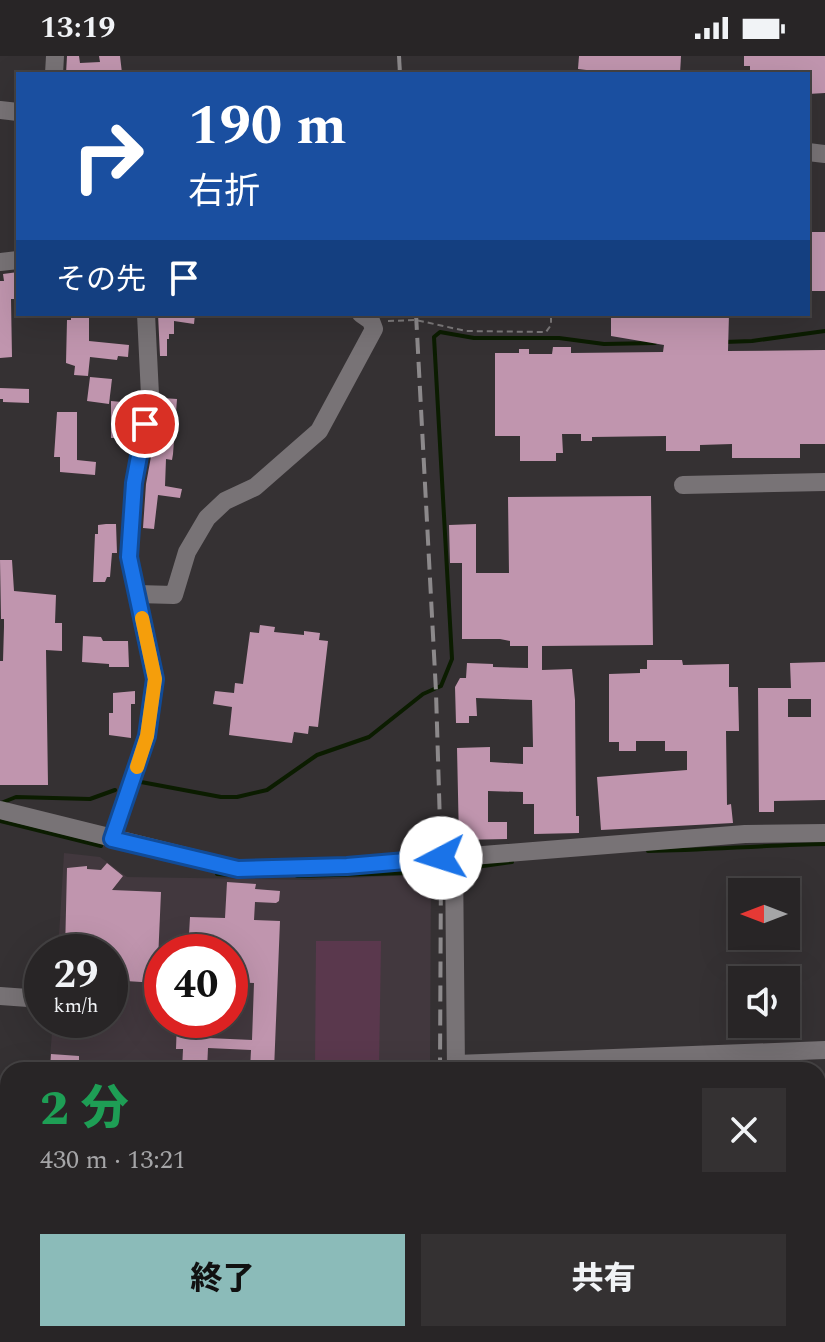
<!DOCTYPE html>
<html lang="ja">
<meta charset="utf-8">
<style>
body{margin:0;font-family:Spectral,"Noto Sans JP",serif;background:#343132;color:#f1f3f6;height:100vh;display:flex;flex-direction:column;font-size:30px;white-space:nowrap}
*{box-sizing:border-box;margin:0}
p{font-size:26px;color:#a5a5a7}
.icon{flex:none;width:44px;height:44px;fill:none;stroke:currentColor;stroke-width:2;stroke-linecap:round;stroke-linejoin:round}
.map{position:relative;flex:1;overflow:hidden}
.side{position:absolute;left:0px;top:1006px;width:826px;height:280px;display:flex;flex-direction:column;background:#282526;border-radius:24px 24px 0 0;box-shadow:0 8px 32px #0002,0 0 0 2px #444243}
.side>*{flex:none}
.top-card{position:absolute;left:16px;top:16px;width:794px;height:244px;border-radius:0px;box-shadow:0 8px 32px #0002,0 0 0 2px #444243;background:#1a4fa0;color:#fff;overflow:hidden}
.needle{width:52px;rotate:270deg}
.buttons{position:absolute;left:728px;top:822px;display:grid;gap:16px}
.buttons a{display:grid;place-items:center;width:72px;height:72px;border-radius:0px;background:#282526;box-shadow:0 8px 32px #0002,0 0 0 2px #444243;font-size:40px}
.speed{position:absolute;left:24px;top:878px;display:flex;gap:16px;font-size:40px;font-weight:700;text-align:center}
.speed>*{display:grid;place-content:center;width:104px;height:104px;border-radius:50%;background:#282526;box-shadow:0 8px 32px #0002,0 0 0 2px #444243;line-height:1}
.speed small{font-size:20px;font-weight:400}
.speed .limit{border:12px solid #d22;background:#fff;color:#111}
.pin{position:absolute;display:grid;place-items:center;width:68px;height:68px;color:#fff;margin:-34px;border:4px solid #fff;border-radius:50%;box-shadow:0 2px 8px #0007}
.me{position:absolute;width:88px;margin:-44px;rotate:265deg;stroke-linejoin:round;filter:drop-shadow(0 0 6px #0008)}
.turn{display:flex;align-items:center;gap:28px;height:168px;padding:0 40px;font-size:36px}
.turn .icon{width:104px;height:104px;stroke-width:2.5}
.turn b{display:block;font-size:56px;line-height:68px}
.then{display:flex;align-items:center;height:76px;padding:0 40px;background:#0003;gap:16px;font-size:30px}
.round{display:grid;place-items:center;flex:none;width:84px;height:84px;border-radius:0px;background:#343132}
.summary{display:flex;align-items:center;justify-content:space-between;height:136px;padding:0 40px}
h1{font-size:48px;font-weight:800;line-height:60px;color:#1e9e55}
.action{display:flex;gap:16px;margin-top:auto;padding:16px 40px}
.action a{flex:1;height:92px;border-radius:0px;background:#8bbbb9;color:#111;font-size:32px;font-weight:800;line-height:92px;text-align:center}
.action a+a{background:#343132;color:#f1f3f6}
.status{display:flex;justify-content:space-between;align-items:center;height:56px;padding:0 40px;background:#282526;direction:ltr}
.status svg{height:22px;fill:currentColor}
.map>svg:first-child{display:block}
.built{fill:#42383e;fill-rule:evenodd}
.green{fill:#5a384d}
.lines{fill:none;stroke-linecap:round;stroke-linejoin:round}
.stream{stroke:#0b1c00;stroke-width:4}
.building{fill:#c095ae;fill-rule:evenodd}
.path{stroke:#7d7a7b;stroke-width:2;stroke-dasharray:6 4;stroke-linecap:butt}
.minor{stroke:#787376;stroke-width:18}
.rail{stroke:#8c898b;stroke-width:4;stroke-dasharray:16 8;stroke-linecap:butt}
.route-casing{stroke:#114b97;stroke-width:20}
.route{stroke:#1a73e8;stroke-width:14}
.slow{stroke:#f59e0b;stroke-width:14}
</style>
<div class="status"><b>13:19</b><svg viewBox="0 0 49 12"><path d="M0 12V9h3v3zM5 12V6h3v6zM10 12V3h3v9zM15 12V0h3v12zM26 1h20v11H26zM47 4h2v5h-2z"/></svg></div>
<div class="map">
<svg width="825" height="1286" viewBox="0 0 825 1286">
<rect width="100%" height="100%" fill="#353133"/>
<g class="built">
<path d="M64,797L100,801L127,821L311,824L431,818L430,1014H49L53,964H110V896H58ZM162,896H230V964H162Z"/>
<polygon points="8,1190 8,1278 427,1278 427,1286 8,1286"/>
</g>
<polygon class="green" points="316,885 381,885 379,1014 315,1014"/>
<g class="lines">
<g class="stream">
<polyline points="724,286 752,285 825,275"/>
<polyline points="141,726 221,741 237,741 267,734 317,699 369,681 423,638 441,630 452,603 434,281 440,276 474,282 559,282 604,288 655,287"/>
<polyline points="1,747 16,741 90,743 115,734"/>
<polyline points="0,765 101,790"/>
<path d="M648,795C707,794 766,789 825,788"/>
<polyline points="462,813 512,806"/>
<polyline points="217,818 232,819"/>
<polyline points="297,820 446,816"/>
</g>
</g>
<g class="building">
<polygon points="67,0 79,0 80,7 100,6 99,0 120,0 122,17 66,18"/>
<polygon points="579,0 681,0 680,18 620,18 578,13"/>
<polygon points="744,0 825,0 825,37 808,38 808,18 750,18 750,10 744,10"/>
<rect x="808" y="176" width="17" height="59"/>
<polygon points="18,216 18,233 14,233 14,243 11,243 12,301 0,302 0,225 4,225 3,218"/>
<polygon points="71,258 89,258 89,285 129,289 128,301 118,300 117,304 90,301 88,320 74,319 75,310 66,307 67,264 71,264"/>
<polygon points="158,258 195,258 194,268 174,265 174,278 169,278 169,283 167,283 167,300 160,300"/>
<polygon points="611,258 729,258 728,295 825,294 825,388 800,388 800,402 732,402 732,388 700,389 700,395 666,395 666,380 592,381 592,385 581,385 581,378 562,378 563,397 556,397 556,405 520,405 520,380 495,380 495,297 519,297 519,293 529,293 529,298 552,298 553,291 571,291 571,297 663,296 664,289 611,280"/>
<polygon points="90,321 112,323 109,348 87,345"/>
<polygon points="0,332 29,333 29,347 3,346 3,343 0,343"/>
<polygon points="162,342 177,343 173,398 172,404 166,403 165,430 182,433 180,442 158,439 154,473 143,472 146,428 156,373 160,373"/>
<polygon points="111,345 122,346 122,349 127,349 128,365 133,365 130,382 111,382"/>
<polygon points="57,356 77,356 77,404 96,406 95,419 60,416 60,401 54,401"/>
<polygon points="651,440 653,589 542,590 542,614 572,613 575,644 576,760 579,760 579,777 534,778 534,748 523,748 523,736 488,735 488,766 507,766 507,783 459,784 457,692 490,691 490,706 523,708 523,691 533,691 532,644 476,642 477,660 469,660 469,667 456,667 455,631 460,622 466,622 467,607 493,608 493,611 528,612 528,590 510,590 510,585 500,583 462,583 462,507 450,507 449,469 476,468 476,517 509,517 508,441"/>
<polygon points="106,468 116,468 117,497 112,497 110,521 107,521 105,526 93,526 95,478 98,478 98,469"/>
<polygon points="0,504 12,504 14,535 56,539 55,567 62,567 62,595 46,594 48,729 0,729 0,605 3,605 4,571 4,563 1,563"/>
<polygon points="260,569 275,571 274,576 304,579 304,575 320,577 319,584 328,585 318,671 309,670 308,678 294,676 292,687 229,679 232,651 213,648 215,635 234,637 235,627 243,628 250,576 259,577"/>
<polygon points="83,580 101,581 103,585 128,585 129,611 109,611 109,608 82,606"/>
<polygon points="647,604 682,604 683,609 729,608 729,631 738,631 739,675 726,675 727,749 731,748 733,767 601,774 597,721 687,714 687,695 665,695 665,685 636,685 636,695 619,695 619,686 609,686 609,618 640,617 640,613 647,613"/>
<path d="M825,606V744L774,745V756H759L758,632H791L790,607ZM788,643H811V661H788Z"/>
<polygon points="135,635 135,648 131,648 131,682 109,679 109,657 113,657 113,637"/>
<polygon points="107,807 123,820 112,834 161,836 157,927 110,924 110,896 65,896 67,812 87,810 87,813 101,814"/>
<polygon points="227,826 256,828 255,833 280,835 279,845 276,847 255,846 254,864 280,865 274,1014 250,1014 251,994 208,992 207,1014 182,1014 183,993 176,993 177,964 209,964 208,982 252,984 254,927 230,926 230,896 188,896 190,861 225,862"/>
<polygon points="51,998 79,1000 79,1014 50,1014"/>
</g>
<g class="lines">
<polyline class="path" points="388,265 416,264 466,275 546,276 551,269 551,258"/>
<g class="minor">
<polyline points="54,18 55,0"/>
<polyline points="0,54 18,56"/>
<polyline points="808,96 825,98"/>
<polyline points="0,206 18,204"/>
<polyline points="683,429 825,426"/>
<polyline points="137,538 174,539 187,496 207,462 225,445 255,431 319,375 374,273 371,265 361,258"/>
<polyline points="0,754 238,813 347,810 745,778 825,777"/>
<polyline points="112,783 147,680 155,623 129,501 134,427 150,339 146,258"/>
<polyline points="454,800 456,1014"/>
<polyline points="0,940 42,943"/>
<polyline points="456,1008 825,994"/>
<polyline points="455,1286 455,1278"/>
</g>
<g class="rail">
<polyline points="399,0 400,18"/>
<polyline points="416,258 436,636 441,802 440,1014"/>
<polyline points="438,1286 438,1278"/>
</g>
</g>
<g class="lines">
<g class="route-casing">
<polyline id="route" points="145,368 134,427 129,501 155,623 147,680 112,783 238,813 347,810 441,802"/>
</g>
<use href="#route" class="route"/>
<polyline class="slow" points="137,711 147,680 155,623 142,562"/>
</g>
</svg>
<div class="buttons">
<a><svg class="needle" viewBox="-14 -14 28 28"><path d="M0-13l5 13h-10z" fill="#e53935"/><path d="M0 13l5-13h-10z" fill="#a5a5a7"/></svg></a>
<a><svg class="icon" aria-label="sound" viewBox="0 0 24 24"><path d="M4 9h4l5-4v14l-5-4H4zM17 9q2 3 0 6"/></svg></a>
</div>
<div class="speed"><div>29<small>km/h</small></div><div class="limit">40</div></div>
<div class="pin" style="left:145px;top:368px;background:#d93025"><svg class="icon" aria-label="arrive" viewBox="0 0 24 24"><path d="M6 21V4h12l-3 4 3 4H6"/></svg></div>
<svg class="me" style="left:441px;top:802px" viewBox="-20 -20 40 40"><circle r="19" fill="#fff"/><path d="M0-13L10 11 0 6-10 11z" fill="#1a73e8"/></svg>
<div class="top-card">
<div class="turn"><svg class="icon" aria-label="right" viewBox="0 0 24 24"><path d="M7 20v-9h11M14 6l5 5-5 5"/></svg><div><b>190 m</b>右折</div></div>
<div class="then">その先<svg class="icon" aria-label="arrive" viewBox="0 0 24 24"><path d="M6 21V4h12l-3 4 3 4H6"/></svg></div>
</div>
<section class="side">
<div class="summary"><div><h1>2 分</h1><p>430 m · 13:21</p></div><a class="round"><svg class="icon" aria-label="close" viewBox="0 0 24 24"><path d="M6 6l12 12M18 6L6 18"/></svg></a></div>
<div class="action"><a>終了</a><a>共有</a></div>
</section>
</div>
